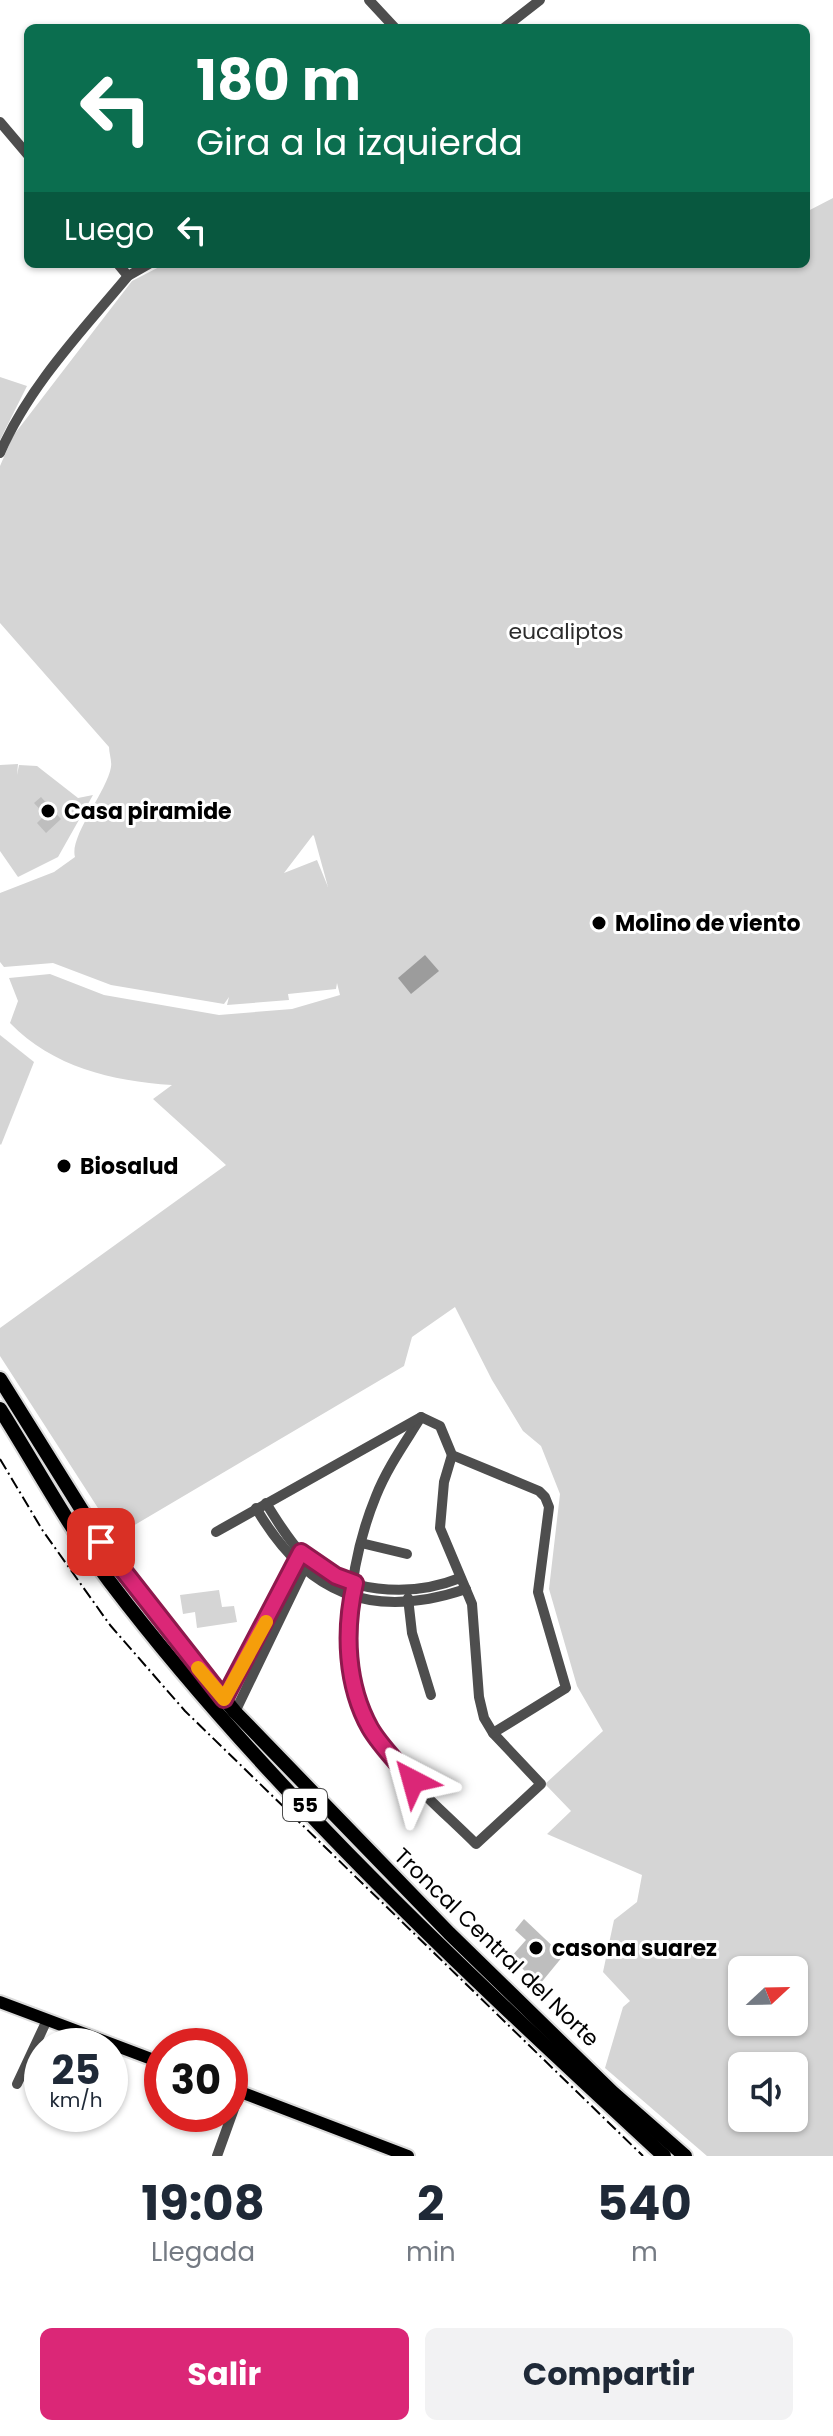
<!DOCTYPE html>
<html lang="es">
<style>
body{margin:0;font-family:Poppins,sans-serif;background:#f2f2f3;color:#1f2937;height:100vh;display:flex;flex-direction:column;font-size:30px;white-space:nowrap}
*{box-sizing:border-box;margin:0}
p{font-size:26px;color:#747a83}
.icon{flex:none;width:44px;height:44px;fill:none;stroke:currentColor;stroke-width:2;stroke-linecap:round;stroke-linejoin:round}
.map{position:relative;height:2156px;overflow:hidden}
.sheet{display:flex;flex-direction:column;background:#fff;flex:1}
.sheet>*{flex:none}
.top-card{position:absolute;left:24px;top:24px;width:786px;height:244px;border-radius:12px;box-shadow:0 2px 6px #0004;background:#0b6e4f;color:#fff;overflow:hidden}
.needle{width:52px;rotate:68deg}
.buttons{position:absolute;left:728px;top:1956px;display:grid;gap:16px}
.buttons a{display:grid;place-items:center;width:80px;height:80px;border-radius:12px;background:#fff;box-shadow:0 2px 6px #0004;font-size:40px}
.speed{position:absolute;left:24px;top:2028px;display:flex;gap:16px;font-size:40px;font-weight:700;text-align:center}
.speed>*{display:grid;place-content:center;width:104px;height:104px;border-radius:50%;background:#fff;box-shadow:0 2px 6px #0004;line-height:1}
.speed small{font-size:20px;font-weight:400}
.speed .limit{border:12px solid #d22;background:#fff;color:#111}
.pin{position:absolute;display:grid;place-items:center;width:68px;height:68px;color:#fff;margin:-34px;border-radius:16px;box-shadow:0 4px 12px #0006}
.me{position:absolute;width:88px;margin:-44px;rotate:321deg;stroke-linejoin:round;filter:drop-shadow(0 0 6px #0008)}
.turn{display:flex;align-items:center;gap:28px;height:168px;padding:0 40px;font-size:36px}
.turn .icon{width:104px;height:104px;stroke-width:2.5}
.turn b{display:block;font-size:56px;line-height:68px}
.then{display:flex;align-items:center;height:76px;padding:0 40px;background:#0003;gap:16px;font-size:30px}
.eta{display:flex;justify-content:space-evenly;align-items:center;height:136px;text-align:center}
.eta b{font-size:48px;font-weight:700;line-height:56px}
.primary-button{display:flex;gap:16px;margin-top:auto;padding:16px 40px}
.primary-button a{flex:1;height:92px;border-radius:12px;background:#db2777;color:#fff;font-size:32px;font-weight:700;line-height:92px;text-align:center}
.primary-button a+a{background:#f2f2f3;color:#1f2937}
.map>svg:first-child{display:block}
.green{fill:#d5d5d5;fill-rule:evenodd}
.water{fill:#9c9c9c}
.building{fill:#bebebe}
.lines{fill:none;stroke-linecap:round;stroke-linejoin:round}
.major-casing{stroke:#dbdbdb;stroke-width:16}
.highway-casing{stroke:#dbdbdb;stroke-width:18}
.minor{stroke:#4e4e4e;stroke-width:10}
.major{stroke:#000;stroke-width:12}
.highway{stroke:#000;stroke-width:14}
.rail{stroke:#000;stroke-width:2;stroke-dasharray:12 4 2 4;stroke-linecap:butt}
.route-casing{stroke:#8e194d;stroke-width:20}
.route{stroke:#db2777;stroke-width:14}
.slow{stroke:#f59e0b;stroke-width:14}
.poi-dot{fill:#000;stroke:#fff;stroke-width:3}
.labels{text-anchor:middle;stroke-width:6;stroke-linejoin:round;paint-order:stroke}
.shield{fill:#fff;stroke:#4c4c4c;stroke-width:2}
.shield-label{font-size:20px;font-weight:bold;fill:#000}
.park-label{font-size:22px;fill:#2c2c2c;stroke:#fff}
.poi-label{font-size:22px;font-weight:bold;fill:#000;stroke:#fff;text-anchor:start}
.street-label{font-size:22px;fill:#000;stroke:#fff}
</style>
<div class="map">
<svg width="833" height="2156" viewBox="0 0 833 2156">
<rect width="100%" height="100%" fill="#fff"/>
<g class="green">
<path d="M833,198V2156H707L605,2068L623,2007L630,2001L603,1972L614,1920L637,1902L642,1875L547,1834L571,1811L545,1784L603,1731L577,1686L549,1589L560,1494L541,1446L523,1431L492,1380L455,1307L412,1337L404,1366L116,1536L0,1356V1328L226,1165L153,1099L172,1085C111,1081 53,1067 10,1023L18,1001L9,978L50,974L104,995L219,1015L292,1009L340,995L337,983L336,989L288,994L289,1000L227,1005L229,997L224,1004L111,985L53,963L4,967L0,962V893L54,872L75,857C69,837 107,791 111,767C112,761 109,753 109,747L0,623V466L13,436L132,281L165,264H806V212ZM313,835L314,836L328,887L317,860L284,873ZM742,1970H794V2022H742ZM742,2066H794V2118H742Z"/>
<polygon points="0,377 27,386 0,440"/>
<polygon points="18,764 17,775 19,765 37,766 78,798 93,795 58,857 18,877 0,851 0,765"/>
<polygon points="0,1035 34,1062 1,1145 0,1144"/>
<polygon points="219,1590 222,1607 234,1606 237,1622 197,1628 195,1612 183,1614 180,1595"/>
</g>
<polygon class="water" points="425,955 439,971 411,994 398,978"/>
<g class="building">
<polygon points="41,797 61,819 46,833 37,823 45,815 34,803"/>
<polygon points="524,1919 563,1956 540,1984 510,1958 526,1940 515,1930"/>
</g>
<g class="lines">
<g class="major-casing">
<g id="major">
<polyline points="0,2002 162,2063"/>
<polyline points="230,2088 408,2156"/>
</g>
</g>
<g class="highway-casing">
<g id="highway">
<polyline points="0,1379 118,1568 235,1712 449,1933 612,2092 685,2156"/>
<path d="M0,1409C36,1466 69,1528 110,1582C268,1790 473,1979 664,2156"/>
</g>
</g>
<g class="minor">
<polyline points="369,0 395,28"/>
<polyline points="504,28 540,0"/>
<polyline points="0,122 28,155"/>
<polyline points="118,264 128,276"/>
<path d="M0,453C29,386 82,331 128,276L149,264"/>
<path d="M421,1417C405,1443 387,1468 376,1496C349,1562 335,1662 370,1727C394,1771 441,1809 476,1844L541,1784L493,1733L484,1718L479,1697L472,1604L440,1528L444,1482L452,1455"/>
<path d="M266,1503C277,1521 288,1539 302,1554C343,1594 410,1598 460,1578"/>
<path d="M256,1508C306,1594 371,1621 466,1589"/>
<polyline points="216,1532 421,1417 440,1426 452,1455 539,1491 545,1497 549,1507 538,1592 566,1688 493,1733"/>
<polyline points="361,1543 407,1554"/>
<polyline points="408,1598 412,1633 431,1695"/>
<polyline points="224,1699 296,1561"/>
<polyline points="235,1712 306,1565"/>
<polyline points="17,2084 47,2020"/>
<polyline points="217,2156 240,2092"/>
</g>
<use href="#major" class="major"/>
<use href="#highway" class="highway"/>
<polyline class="rail" points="0,1459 43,1531 110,1625 185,1711 643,2156"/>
</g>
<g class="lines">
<g class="route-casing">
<path id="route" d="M101,1542L224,1699L301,1552L336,1576L355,1583C344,1631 346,1685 370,1728C381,1747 399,1764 413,1781"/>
</g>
<use href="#route" class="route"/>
<polyline class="slow" points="198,1668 224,1699 266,1622"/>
</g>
<g class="poi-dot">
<circle cx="48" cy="811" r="8"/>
<circle cx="599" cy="923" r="8"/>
<circle cx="64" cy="1166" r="8"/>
<circle cx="536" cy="1948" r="8"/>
</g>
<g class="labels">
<rect class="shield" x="283" y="1789" width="44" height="32" rx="6"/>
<g class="shield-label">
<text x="305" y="1812">55</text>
</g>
<g class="park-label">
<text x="566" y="639">eucaliptos</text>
</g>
<g class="poi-label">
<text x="64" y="819">Casa piramide</text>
<text x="615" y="931">Molino de viento</text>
<text x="80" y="1174">Biosalud</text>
<text x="552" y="1956">casona suarez</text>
</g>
<g class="street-label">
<text transform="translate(497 1947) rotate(44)" y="8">Troncal Central del Norte</text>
</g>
</g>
</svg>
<div class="buttons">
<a><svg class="needle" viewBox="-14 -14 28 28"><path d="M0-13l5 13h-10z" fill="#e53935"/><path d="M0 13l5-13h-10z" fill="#747a83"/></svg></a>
<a><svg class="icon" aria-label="sound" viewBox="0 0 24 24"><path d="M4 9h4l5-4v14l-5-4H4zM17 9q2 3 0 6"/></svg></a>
</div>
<div class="speed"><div>25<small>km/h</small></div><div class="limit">30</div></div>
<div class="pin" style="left:101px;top:1542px;background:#d93025"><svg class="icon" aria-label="arrive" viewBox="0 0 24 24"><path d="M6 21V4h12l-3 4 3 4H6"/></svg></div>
<svg class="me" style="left:413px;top:1781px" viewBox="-20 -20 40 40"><path d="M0-17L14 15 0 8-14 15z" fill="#db2777" stroke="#fff" stroke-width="4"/></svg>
<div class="top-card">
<div class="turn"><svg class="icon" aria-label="left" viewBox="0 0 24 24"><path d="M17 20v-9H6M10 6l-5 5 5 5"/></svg><div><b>180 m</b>Gira a la izquierda</div></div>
<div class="then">Luego<svg class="icon" aria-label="left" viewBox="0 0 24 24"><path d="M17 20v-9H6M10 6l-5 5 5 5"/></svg></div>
</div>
</div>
<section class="sheet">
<div class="eta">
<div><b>19:08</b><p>Llegada</p></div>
<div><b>2</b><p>min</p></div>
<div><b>540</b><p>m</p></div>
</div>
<div class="primary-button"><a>Salir</a><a>Compartir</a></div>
</section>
